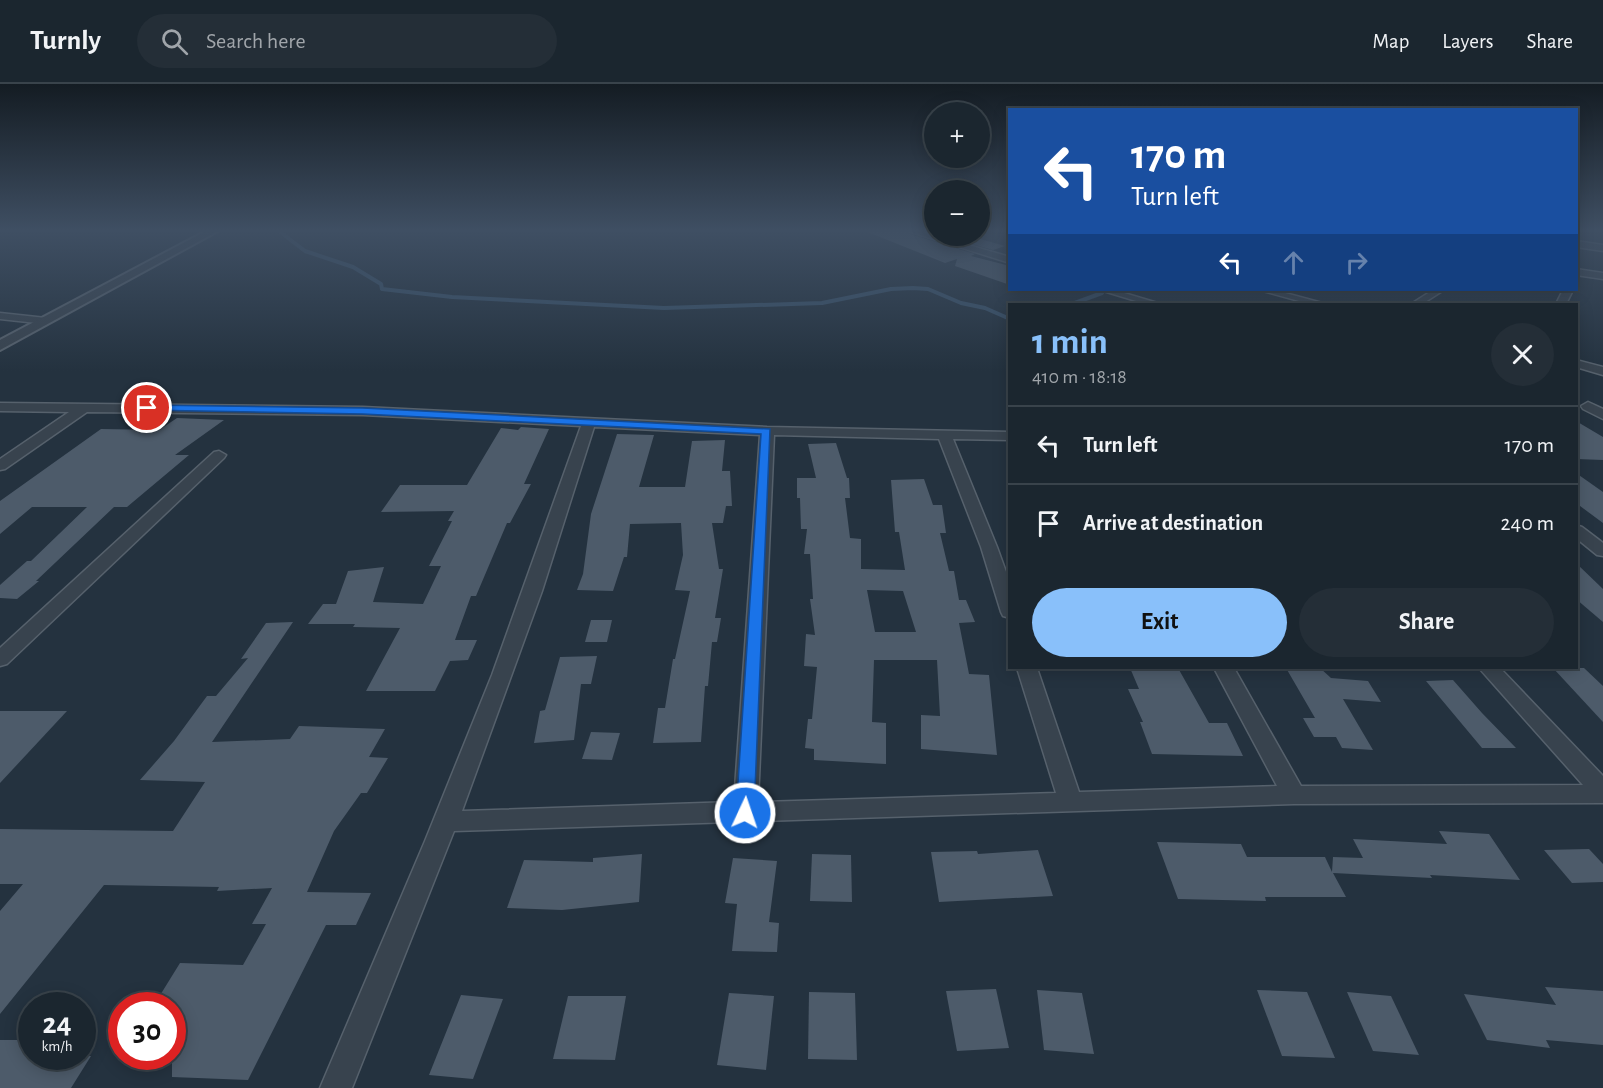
<!DOCTYPE html>
<meta charset="utf-8">
<style>
body{margin:0;font-family:"Alegreya Sans",sans-serif;background:#242e37;color:#f1f3f6;height:100vh;display:flex;flex-direction:column;font-size:22px;white-space:nowrap}
*{box-sizing:border-box;margin:0}
p{font-size:20px;color:#a0a5aa}
.icon{flex:none;width:33px;height:33px;fill:none;stroke:currentColor;stroke-width:2;stroke-linecap:round;stroke-linejoin:round}
.map{position:relative;flex:1;overflow:hidden}
.details{position:absolute;left:1008px;top:219px;width:570px;height:366px;display:flex;flex-direction:column;background:#1b262f;border-radius:0px;box-shadow:0 3px 15px #0003,0 0 0 2px #39434b}
.details>*{flex:none}
.banner{position:absolute;left:1008px;top:24px;width:570px;height:183px;border-radius:0px;box-shadow:0 3px 15px #0003,0 0 0 2px #39434b;background:#1a4fa0;color:#fff;overflow:hidden}
.fabs{position:absolute;left:924px;top:18px;display:grid;gap:12px}
.fabs a{display:grid;place-items:center;width:66px;height:66px;border-radius:50%;background:#1b262f;box-shadow:0 3px 15px #0003,0 0 0 2px #39434b;font-size:30px}
.speed{position:absolute;left:18px;top:908px;display:flex;gap:12px;font-size:30px;font-weight:700;text-align:center}
.speed>*{display:grid;place-content:center;width:78px;height:78px;border-radius:50%;background:#1b262f;box-shadow:0 3px 15px #0003,0 0 0 2px #39434b;line-height:1}
.speed small{font-size:15px;font-weight:400}
.speed .limit{border:9px solid #d22;background:#fff;color:#111}
.pin{position:absolute;display:grid;place-items:center;width:51px;height:51px;color:#fff;margin:-26px;border:3px solid #fff;border-radius:50%;box-shadow:0 2px 6px #0007}
.me{position:absolute;width:66px;margin:-33px;rotate:3deg;stroke-linejoin:round;filter:drop-shadow(0 0 4px #0008)}
.turn{display:flex;align-items:center;gap:21px;height:126px;padding:0 24px;font-size:27px}
.turn .icon{width:78px;height:78px;stroke-width:2.5}
.turn b{display:block;font-size:42px;line-height:51px}
.lanes{display:flex;align-items:center;height:57px;padding:0 24px;background:#0003;justify-content:center;gap:30px;direction:ltr}
.lanes .off{opacity:.35}
.round{display:grid;place-items:center;flex:none;width:63px;height:63px;border-radius:32px;background:#242e37}
.summary{display:flex;align-items:center;justify-content:space-between;height:102px;padding:0 24px}
h1{font-size:36px;font-weight:700;line-height:45px;color:#89c0fa}
.button{display:flex;gap:12px;margin-top:auto;padding:12px 24px}
.button a{flex:1;height:69px;border-radius:36px;background:#89c0fa;color:#111;font-size:24px;font-weight:700;line-height:69px;text-align:center}
.button a+a{background:#242e37;color:#f1f3f6}
ul{padding:0;list-style:none}
li{display:flex;align-items:center;gap:18px;height:78px;padding:0 24px;border-top:2px solid #39434b}
li div{flex:1}
li b{display:block;font-size:22px}
li em{font-style:normal}
header{display:flex;align-items:center;gap:36px;box-sizing:border-box;height:84px;padding:0 30px;background:#1b262f;border-bottom:2px solid #39434b}
header strong{font-size:28px}
nav{display:flex;gap:33px;margin-inline-start:auto;font-size:21px}
.search{width:420px;height:54px;background:#242e37;display:flex;align-items:center;gap:15px;box-sizing:border-box;padding:0 21px;border-radius:33px;color:#a0a5aa;font-size:22px}
.map>svg:first-child{display:block}
.lines{fill:none;stroke-linecap:round;stroke-linejoin:round}
.stream{stroke:#395168;stroke-width:4}
.building{fill:#4d5b6a;fill-rule:evenodd}
.minor-casing{stroke:#56616c;stroke-width:3}
.tertiary-casing{stroke:#56616c;stroke-width:4}
.minor{fill:#38434e;fill-rule:evenodd}
.tertiary{fill:#38434e;fill-rule:evenodd}
.route{fill:#1a73e8;stroke:#114b97;stroke-width:1.5}
</style>
<header>
<strong>Turnly</strong>
<div class="search"><svg class="icon" aria-label="search" viewBox="0 0 24 24"><circle cx="10" cy="10" r="6"/><path d="M15 15l6 6"/></svg>Search here</div>
<nav><a>Map</a><a>Layers</a><a>Share</a></nav>
</header>
<div class="map">
<svg width="1603" height="1004" viewBox="0 0 1603 1004">
<rect width="100%" height="100%" fill="#24323f"/>
<g class="lines">
<g class="stream">
<polyline points="279,147 305,167 353,183 381,200 382,205 452,213 664,224 822,219 891,205 913,204 928,205 961,219 985,224 1010,235"/>
<polyline points="1072,220 1102,209"/>
</g>
</g>
<g class="building">
<polygon points="865,147 906,147 907,149 975,170 971,172 1010,182 1010,201 955,182 957,175 945,179"/>
<polygon points="944,152 970,152 1005,162 993,166"/>
<polygon points="177,334 224,336 175,371 189,371 127,423 114,423 36,497 39,497 17,515 0,514 0,501 27,477 31,477 87,423 32,423 0,450 0,417 101,345 159,346"/>
<polygon points="1576,337 1603,353 1603,376 1576,375"/>
<polygon points="521,343 549,345 524,400 531,400 510,439 507,439 476,512 471,512 455,556 477,556 468,576 450,577 435,607 366,607 400,544 353,543 355,540 308,540 323,520 336,520 348,487 384,483 373,518 423,520 441,482 429,482 452,437 448,437 454,427 381,428 400,401 467,401 501,344 518,346"/>
<polygon points="617,350 654,351 639,403 685,403 692,357 725,356 722,387 730,387 732,422 726,422 723,439 712,439 719,485 723,485 715,534 721,534 717,558 712,558 708,602 705,602 701,658 653,659 658,624 665,624 673,575 675,575 690,507 675,506 683,471 681,439 630,440 627,473 624,473 613,507 577,506 583,490 591,430"/>
<path d="M836,359L847,394H849L850,414H845L850,454L861,455V485L905,486L899,448H895L891,396L924,395L933,421H942L946,449H940L949,487H954L959,516H966L975,538L959,539L969,590L989,591L997,671L921,665V631L940,632L937,576H874L872,638L886,639V680L814,676V665L805,664L808,635H812L817,583L804,582L806,550L815,551L810,515H813L810,470H804L807,445H801L800,414H797V394H816L808,360ZM867,506L903,507L916,548H875Z"/>
<polygon points="1576,389 1603,408 1603,439 1576,419"/>
<polygon points="1576,479 1603,505 1603,538 1576,515"/>
<polygon points="591,536 612,536 607,558 585,558"/>
<polygon points="293,538 212,658 290,655 299,642 385,645 369,673 388,674 367,709 361,709 334,747 307,808 371,809 356,841 326,841 248,996 172,993 172,921 154,921 180,879 243,881 266,840 252,840 272,804 217,807 219,803 104,801 0,930 0,827 23,800 0,800 0,745 173,747 205,698 140,696 174,657 207,612 216,612 248,574 241,575 266,539"/>
<polygon points="597,572 591,600 581,600 574,656 534,659 540,627 545,626 560,573"/>
<polygon points="1130,584 1178,584 1209,639 1227,639 1243,672 1152,670 1140,638 1143,638 1128,605 1139,605"/>
<polygon points="1286,584 1320,584 1331,594 1368,597 1381,618 1343,615 1373,666 1342,664 1336,653 1314,653 1303,634 1315,634"/>
<polygon points="1553,584 1584,584 1603,602 1603,638"/>
<polygon points="1453,596 1482,629 1516,664 1482,664 1426,597"/>
<polygon points="0,627 67,627 0,699"/>
<polygon points="591,648 620,649 612,676 582,675"/>
<polygon points="1439,747 1489,750 1520,796 1430,791 1432,794 1333,789 1346,813 1265,813 1266,817 1178,815 1157,758 1241,760 1247,773 1325,773 1332,788 1333,773 1363,774 1353,755 1447,760"/>
<polygon points="1589,765 1603,780 1603,798 1572,799 1544,766"/>
<polygon points="1038,766 1053,812 939,818 931,768 977,767 978,770"/>
<polygon points="642,770 639,818 562,826 507,824 524,776 593,778 593,774"/>
<polygon points="812,770 851,771 852,818 810,817"/>
<polygon points="733,774 777,777 769,838 779,839 777,868 732,867 737,820 725,819"/>
<polygon points="1545,903 1603,907 1603,961 1546,956 1550,964 1487,956 1464,910 1556,921"/>
<polygon points="996,905 1009,964 957,967 946,907"/>
<polygon points="1037,906 1082,909 1094,970 1044,966"/>
<polygon points="1257,906 1307,908 1335,974 1282,972"/>
<polygon points="809,908 855,909 857,976 808,975"/>
<polygon points="1347,908 1391,912 1419,971 1373,967"/>
<polygon points="729,909 774,912 766,986 717,981"/>
<polygon points="461,911 503,915 473,995 429,991"/>
<polygon points="568,912 626,912 615,976 553,975"/>
<polygon points="0,956 32,956 32,972 91,972 71,1004 0,1004"/>
</g>
<g class="lines">
<g class="minor-casing">
<g id="minor">
<polygon points="908,147 920,147 1010,173 1010,179"/>
<polygon points="1576,157 1603,161 1603,167 1576,163"/>
<polygon points="1576,185 1603,189 1603,195 1576,191"/>
<polygon points="1100,206 1114,206 1161,220 1146,220"/>
<polygon points="1259,206 1274,206 1326,220 1310,220"/>
<polygon points="1433,206 1444,206 1422,220 1411,220"/>
<polygon points="1563,206 1573,206 1566,220 1556,220"/>
<polygon points="0,229 46,234 51,237 46,240 0,235"/>
<polygon points="1576,276 1603,283 1603,291 1576,283"/>
<polygon points="1588,318 1603,325 1603,335 1583,325 1581,322"/>
<path d="M0,319L363,323L767,343L1010,348V356L953,355L997,463L1010,499V534L1003,532L1001,528L981,463L939,355L774,351L758,718L1056,709L1017,584H1037L1079,708L1277,702L1214,584H1234L1301,702L1583,701L1479,584H1500L1603,692V719L1294,720L454,747L352,1004H320L425,757L492,591L581,342L363,331L87,328L5,385L0,386V375L69,328L0,327ZM594,343L760,351L734,718L462,727L542,507Z"/>
<polygon points="219,367 226,371 224,374 7,580 0,582 0,564 214,368"/>
<polygon points="1576,441 1582,443 1603,459 1603,472 1597,471 1576,454"/>
</g>
</g>
<g class="tertiary-casing">
<polygon id="tertiary" points="206,147 218,147 0,266 0,256"/>
</g>
<use href="#minor" class="minor"/>
<use href="#tertiary" class="tertiary"/>
</g>
<linearGradient id="sky" x2="0" y2="1"><stop stop-color="#141c23"/><stop offset="0.51" stop-color="#3f4f63"/><stop offset="1" stop-color="#3f4f63" stop-opacity="0"/></linearGradient>
<rect width="1603" height="287" fill="url(#sky)"/>
<polygon class="route" points="147,321 363,324 770,345 754,729 752,735 745,737 739,735 736,729 761,350 363,330 143,326 143,322"/>
</svg>
<div class="fabs">
<a>+</a>
<a>−</a>
</div>
<div class="speed"><div>24<small>km/h</small></div><div class="limit">30</div></div>
<div class="pin" style="left:147px;top:324px;background:#d93025"><svg class="icon" aria-label="arrive" viewBox="0 0 24 24"><path d="M6 21V4h12l-3 4 3 4H6"/></svg></div>
<svg class="me" style="left:745px;top:729px" viewBox="-20 -20 40 40"><circle r="17" fill="#1a73e8" stroke="#fff" stroke-width="3"/><path d="M0-11L8 9 0 5-8 9z" fill="#fff"/></svg>
<div class="banner">
<div class="turn"><svg class="icon" aria-label="left" viewBox="0 0 24 24"><path d="M17 20v-9H6M10 6l-5 5 5 5"/></svg><div><b>170 m</b>Turn left</div></div>
<div class="lanes"><svg class="icon" aria-label="left" viewBox="0 0 24 24"><path d="M17 20v-9H6M10 6l-5 5 5 5"/></svg><svg class="icon off" aria-label="ahead" viewBox="0 0 24 24"><path d="M12 20V5M6 11l6-6 6 6"/></svg><svg class="icon off" aria-label="right" viewBox="0 0 24 24"><path d="M7 20v-9h11M14 6l5 5-5 5"/></svg></div>
</div>
<section class="details">
<div class="summary"><div><h1>1 min</h1><p>410 m · 18:18</p></div><a class="round"><svg class="icon" aria-label="close" viewBox="0 0 24 24"><path d="M6 6l12 12M18 6L6 18"/></svg></a></div>
<ul>
<li><svg class="icon" aria-label="left" viewBox="0 0 24 24"><path d="M17 20v-9H6M10 6l-5 5 5 5"/></svg><div><b>Turn left</b></div><em>170 m</em></li>
<li><svg class="icon" aria-label="arrive" viewBox="0 0 24 24"><path d="M6 21V4h12l-3 4 3 4H6"/></svg><div><b>Arrive at destination</b></div><em>240 m</em></li>
</ul>
<div class="button"><a>Exit</a><a>Share</a></div>
</section>
</div>
